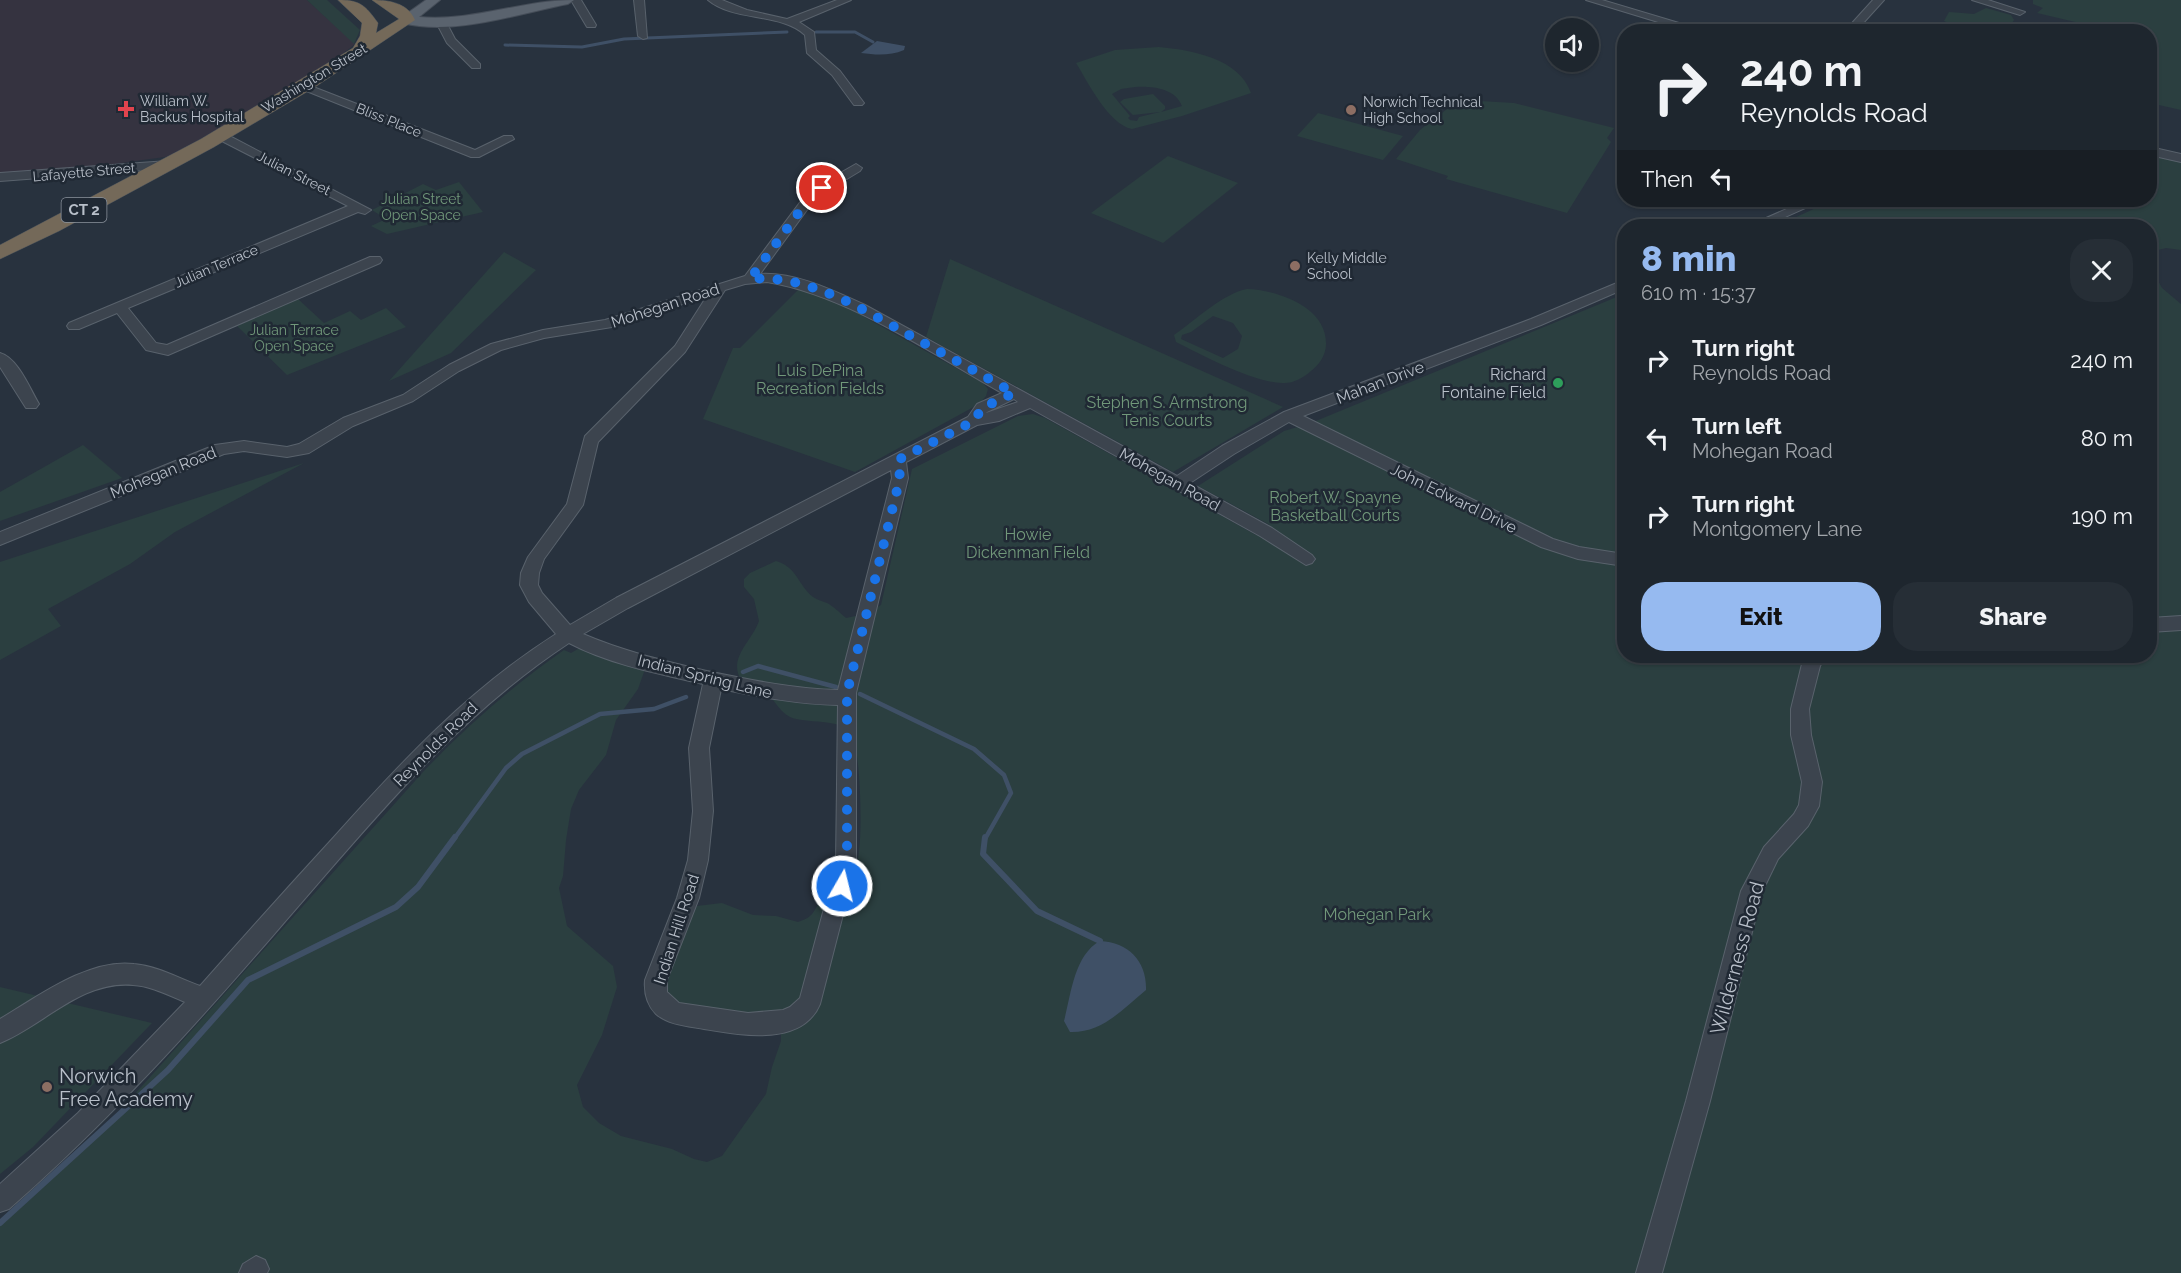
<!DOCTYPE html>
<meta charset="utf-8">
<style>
body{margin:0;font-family:Raleway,sans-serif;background:#262e36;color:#f1f3f6;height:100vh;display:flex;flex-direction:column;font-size:22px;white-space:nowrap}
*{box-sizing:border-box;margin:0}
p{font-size:20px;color:#a1a5aa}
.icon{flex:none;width:33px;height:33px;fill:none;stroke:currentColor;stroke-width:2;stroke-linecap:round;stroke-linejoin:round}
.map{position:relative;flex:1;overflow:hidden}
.side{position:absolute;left:1617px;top:219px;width:540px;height:444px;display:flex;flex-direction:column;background:#1e262e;border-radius:24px;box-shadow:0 2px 4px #0004,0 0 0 2px #3c434a}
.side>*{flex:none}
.top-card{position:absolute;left:1617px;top:24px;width:540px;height:183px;border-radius:24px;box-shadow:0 2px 4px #0004,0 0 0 2px #3c434a;background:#1e262e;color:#f1f3f6;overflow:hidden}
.fabs{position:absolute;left:1545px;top:18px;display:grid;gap:12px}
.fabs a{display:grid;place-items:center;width:54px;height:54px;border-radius:50%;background:#1e262e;box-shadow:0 2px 4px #0004,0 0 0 2px #3c434a;font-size:30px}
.pin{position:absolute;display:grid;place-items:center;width:51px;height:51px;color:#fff;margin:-26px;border:3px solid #fff;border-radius:50%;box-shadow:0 2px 6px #0007}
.me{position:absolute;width:66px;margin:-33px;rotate:8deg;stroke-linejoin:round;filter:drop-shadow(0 0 4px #0008)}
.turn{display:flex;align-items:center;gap:21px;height:126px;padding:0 24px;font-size:27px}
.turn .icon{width:78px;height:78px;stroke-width:2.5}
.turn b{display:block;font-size:42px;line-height:51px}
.then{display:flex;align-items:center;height:57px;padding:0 24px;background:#0003;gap:12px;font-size:22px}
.round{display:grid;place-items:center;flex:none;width:63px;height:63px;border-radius:24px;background:#262e36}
.overview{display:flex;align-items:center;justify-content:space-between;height:102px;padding:0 24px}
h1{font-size:36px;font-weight:800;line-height:45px;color:#96baf0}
.button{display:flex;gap:12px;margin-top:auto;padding:12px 24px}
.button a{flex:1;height:69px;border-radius:24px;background:#96baf0;color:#111;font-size:24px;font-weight:800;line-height:69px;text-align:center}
.button a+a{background:#262e36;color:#f1f3f6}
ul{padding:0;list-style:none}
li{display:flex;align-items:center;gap:18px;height:78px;padding:0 24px}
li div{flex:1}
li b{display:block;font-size:22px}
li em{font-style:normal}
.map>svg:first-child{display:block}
.medical{fill:#353340}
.green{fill:#2b3f40;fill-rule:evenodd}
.water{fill:#3f5066}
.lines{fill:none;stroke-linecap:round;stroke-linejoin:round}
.stream-far2{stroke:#3f5066;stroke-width:3}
.stream-far1{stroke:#3f5066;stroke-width:4.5}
.stream{stroke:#3f5066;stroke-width:6}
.minor-casing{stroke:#59626c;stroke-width:2}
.major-casing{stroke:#454d58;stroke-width:2}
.highway-casing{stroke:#464f59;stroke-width:1}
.minor{fill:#3c444e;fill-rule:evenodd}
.major{fill:#5a636e;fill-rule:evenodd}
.highway{fill:#746959;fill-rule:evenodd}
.route{stroke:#1a73e8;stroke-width:10;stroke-dasharray:0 18}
.health-dot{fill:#e0444e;stroke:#202934;stroke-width:2}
.education-dot{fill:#8d6e63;stroke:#202934;stroke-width:2}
.leisure-dot{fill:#2e9e5b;stroke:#202934;stroke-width:2}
.labels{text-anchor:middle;stroke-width:5;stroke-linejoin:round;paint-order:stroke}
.far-street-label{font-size:14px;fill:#b8bfc9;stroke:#202934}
.far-poi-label{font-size:14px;fill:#b8bfc9;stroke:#202934;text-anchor:start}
.far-park-label{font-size:14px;fill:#71987a;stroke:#202934}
.shield{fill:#202934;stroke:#8a929c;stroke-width:1.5}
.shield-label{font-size:15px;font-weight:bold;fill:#b8bfc9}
.street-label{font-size:16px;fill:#b8bfc9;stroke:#202934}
.park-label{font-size:16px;fill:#71987a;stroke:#202934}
.poi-label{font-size:16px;fill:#b8bfc9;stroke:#202934;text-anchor:end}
.near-street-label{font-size:20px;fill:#b8bfc9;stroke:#202934}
.near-poi-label{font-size:20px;fill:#b8bfc9;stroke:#202934;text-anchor:start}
</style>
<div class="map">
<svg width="2181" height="1273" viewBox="0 0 2181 1273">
<rect width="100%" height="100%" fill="#28323e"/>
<polygon class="medical" points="0,0 307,0 355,44 333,62 172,156 84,168 0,173"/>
<g class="green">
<polygon points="307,0 327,0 360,30 354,44"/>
<polygon points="2033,0 2181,0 2181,110 2150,103 2150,32 2102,31 2088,25 2037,13 2043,8 2033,4"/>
<polygon points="1986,8 2011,15 2014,20 2010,26 2011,31 1968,31 1944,21 1949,12 1974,14"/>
<path d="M1159,47C1191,50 1239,58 1251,93L1182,116L1132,129C1108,124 1088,82 1076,63L1115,50ZM1135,87C1152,86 1175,88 1182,106L1161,112L1165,109V106L1153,94L1124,99L1120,102L1133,115L1160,112L1139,117L1137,121L1130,120L1128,118L1130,116L1112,94L1121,89Z"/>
<polygon points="1480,101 1514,103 1614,128 1607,138 1611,142 1567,213 1446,179 1448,176 1396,159 1420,130 1447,109"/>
<polygon points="1318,113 1403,136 1383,160 1297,136"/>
<path d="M2150,154L2181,161V250L2166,248L2154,251L2155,263L2152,270L2162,288L2181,304V1273H0V1226L61,1171L125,1105L423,772C466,727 512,686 564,650L571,653L588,643L644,656V672L638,689L616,720L606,755L579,790L571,809L566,840L563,876L559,888L567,926L613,966L617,987L602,1035L577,1085L583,1107L599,1123L621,1136L672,1149L694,1159L707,1162L722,1156L766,1094L772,1067L781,1041V1028L745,1025L667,1000C665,977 673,961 682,941C688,929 690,918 697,906L722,903L753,915L776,916L798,922C802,920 807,919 810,916C816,911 818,902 823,896C833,885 849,878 856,865C864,851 861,746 851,733C841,718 805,724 790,717C776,710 770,690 758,684C752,681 746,680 740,678C729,657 752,641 759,621L754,599L744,587V579L750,573L776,561C797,567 798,585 813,597C818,600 822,601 827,603C833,606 840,613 846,618L865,614L881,605L912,469L1018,416L1033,414L1045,418L1256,535L1270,525L1198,486L1284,431L1311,423L1624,294V656H2150V226H1777L1833,200H2150Z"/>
<polygon points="1168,156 1238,183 1163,243 1091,213"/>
<polygon points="459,182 483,212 387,234 371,226 386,219 372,210 423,184 436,190"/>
<polygon points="504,252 536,270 451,353 389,381"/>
<polygon points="950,259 1283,407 1173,472 926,337"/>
<polygon points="800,288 841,304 983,383 988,389 986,396 979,404 855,472 703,419 733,348 740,348"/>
<path d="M1247,289C1277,290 1327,307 1326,344C1326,355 1319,365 1311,371C1303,378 1292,384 1282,383C1252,382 1204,356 1176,342L1174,335C1194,321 1224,293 1247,289ZM1213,316L1233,323L1242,336L1238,349L1223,358L1181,339L1182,335L1191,332Z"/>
<polygon points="298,299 324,323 350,311 361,320 386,308 406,327 287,375 237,326"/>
<polygon points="83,445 122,478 0,521 0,492"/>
<polygon points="304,463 175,532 130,564 48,609 61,626 0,660 0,562"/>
<polygon points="0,987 152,1023 33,1147 0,1174"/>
</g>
<g class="water">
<path d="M877,41L905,46L904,50C890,56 876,55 861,53Z"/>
<path d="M1100,941C1129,942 1147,962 1146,990C1122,1010 1102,1033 1070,1032L1064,1021C1071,995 1074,955 1100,941Z"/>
</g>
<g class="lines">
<g class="stream-far2">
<polyline points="816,32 855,32 873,42"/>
<polyline points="505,45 582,47 624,39 787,32"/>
</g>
<g class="stream-far1">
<polyline points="743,672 758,666 836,687"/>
<polyline points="860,694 974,749 1004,775 1011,793 985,839"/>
<polyline points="454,839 506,768 522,754 600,714 654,709 686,697"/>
</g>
<g class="stream">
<polyline points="985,837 983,854 1037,911 1100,941"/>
<polyline points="0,1223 168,1070 248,980 396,907 418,887 455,837"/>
</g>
<g class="minor-casing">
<g id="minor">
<polygon points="571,0 581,0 596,25 595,27 587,27"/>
<polygon points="634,0 644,0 647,38 643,39 638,36"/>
<path d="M708,0H722L747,10L787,19L837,0H851L799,22L814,32L816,50L840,71L864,103L862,105H854L832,75L807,53L805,35C780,12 734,22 708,0Z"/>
<polygon points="1586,0 1602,0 1709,32 1691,32"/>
<polygon points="1873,0 1884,0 1855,32 1844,32"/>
<polygon points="1972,0 1988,0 2025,12 2020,15"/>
<polygon points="441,19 445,20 455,39 480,64 480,68 472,68 447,43 436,22"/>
<polygon points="303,83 475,150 504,136 512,136 514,139 479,157 471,157 299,88 297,86"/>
<polygon points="220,131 371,210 365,214 358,212 128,308 156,343 167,345 370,257 380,257 382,260 380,263 168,355 146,350 117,313 79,329 69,329 67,326 69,323 348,206 216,138 216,132"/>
<polygon points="2150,147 2181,154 2181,162 2150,155"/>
<polygon points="168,161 172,162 172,168 0,181 0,173"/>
<path d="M856,164L862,168L860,171L822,194L812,203L760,274C796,272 834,291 865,305L1177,476L1222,446L1284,412L1531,319L1624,280V289L1541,325L1303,416L1553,539L1579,547L1624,554V566L1578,559L1541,547L1289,422L1234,454L1190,483L1272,528L1312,555L1315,559L1312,563L1306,565L1260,536L1030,408L999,421L977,425L906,462L908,478L856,693V864L820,1004C802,1047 740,1035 704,1029C687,1026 669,1025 656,1014C647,1005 644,992 645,980L677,898L688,860L693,811L689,748L703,684C659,674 609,664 569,643C455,718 371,823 282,925C196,1025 108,1122 9,1209L0,1212V1184L78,1113L185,1002C168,995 151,986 133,985C82,980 44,1025 0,1043V1019C37,997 89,958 134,964C157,966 178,978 200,986C244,936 289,886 334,837C403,760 468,690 556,634L529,602L520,585L521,573L528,557L567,504L585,436L675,346L707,296L612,327L544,338L501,350L459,371L413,401L353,426L309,453L287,457L244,451L224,454L0,545V532L215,445L244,441L287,447L299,444L343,418L403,395L449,365L491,344L543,330L605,320L745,276L804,197L814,188ZM767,282C847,295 931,353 1002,393L977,404L968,417L616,598L570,625L542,593L538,585L539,573L544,559L583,505L598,442L685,352L725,290L745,284ZM1014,399L1018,402L986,413L987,412ZM891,470L892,478L838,690C793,689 751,680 707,671C665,661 622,651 583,634L628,608ZM721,689C760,697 797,704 838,705L836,864L800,998L790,1007L783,1010L748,1013L679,1003L667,992V980L699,898L708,860L713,811L709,748Z"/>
<polygon points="1807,200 1823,200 1765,226 1748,226"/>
<path d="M0,353C18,358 30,389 39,404L36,408H26L0,367Z"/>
<polygon points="2181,616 2181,630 2150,632 2150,618"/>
<polygon points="1807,656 1826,656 1820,666 1809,709 1811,735 1822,782 1819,806 1808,826 1778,859 1762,892 1710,1101 1662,1273 1636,1273 1686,1101 1741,891 1764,847 1794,814 1799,805 1802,782 1791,735 1791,709 1802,664"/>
<polygon points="256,1256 265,1260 269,1269 267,1273 239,1273 243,1264"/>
</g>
</g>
<g class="major-casing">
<path id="major" d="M426,0H440L419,17C472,22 522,0 574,0L568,4C516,14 455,36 402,23L400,20L402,17Z"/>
</g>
<g class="highway-casing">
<path id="highway" d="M338,0C360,0 365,5 378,23L376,33L399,19L372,0C389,0 408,3 415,20L315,87L214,147L59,231L0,259V245L201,139L353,48L360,36L362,23Z"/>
</g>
<use href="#minor" class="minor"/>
<use href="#major" class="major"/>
<use href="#highway" class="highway"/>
</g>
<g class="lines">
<path class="route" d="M822,188L808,200L750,279C807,274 860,308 909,335C944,354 979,373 1014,393L982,408L974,421L898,460L900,478L847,693V852L842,886"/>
</g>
<path class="health-dot" d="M123 100h6v6h6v6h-6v6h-6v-6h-6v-6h6z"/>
<g class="education-dot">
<circle cx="1351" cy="110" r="6"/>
<circle cx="1295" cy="266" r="6"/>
<circle cx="47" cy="1087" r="6"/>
</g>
<circle class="leisure-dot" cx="1558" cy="383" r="6"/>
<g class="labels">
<g class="far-street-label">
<text transform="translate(314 78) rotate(-31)" y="5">Washington Street</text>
<text transform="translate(389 120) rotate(22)" y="5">Bliss Place</text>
<text transform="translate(84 172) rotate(-5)" y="5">Lafayette Street</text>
<text transform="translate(294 173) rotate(27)" y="5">Julian Street</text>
<text transform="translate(216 266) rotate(-23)" y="5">Julian Terrace</text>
</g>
<g class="far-poi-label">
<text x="140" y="106">William W.<tspan x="140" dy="16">Backus Hospital</tspan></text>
<text x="1363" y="107">Norwich Technical<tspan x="1363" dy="16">High School</tspan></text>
<text x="1307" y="263">Kelly Middle<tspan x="1307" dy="16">School</tspan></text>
</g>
<g class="far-park-label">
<text x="421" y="204">Julian Street<tspan x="421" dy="16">Open Space</tspan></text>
<text x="294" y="335">Julian Terrace<tspan x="294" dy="16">Open Space</tspan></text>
</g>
<rect class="shield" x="61.5" y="198" width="45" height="24" rx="4.5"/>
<g class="shield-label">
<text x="84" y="215">CT 2</text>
</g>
<g class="street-label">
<text transform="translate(665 305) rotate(-18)" y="6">Mohegan Road</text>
<text transform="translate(1380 382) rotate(-21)" y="6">Mahan Drive</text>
<text transform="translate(163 472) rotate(-22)" y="6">Mohegan Road</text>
<text transform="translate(1170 479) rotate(29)" y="6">Mohegan Road</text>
<text transform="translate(1454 498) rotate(26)" y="6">John Edward Drive</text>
<text transform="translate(705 676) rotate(14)" y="6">Indian Spring Lane</text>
<text transform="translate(435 744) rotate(-45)" y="6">Reynolds Road</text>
<text transform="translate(676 929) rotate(-72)" y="6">Indian Hill Road</text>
</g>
<g class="park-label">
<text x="820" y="376">Luis DePina<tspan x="820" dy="18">Recreation Fields</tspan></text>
<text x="1167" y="408">Stephen S. Armstrong<tspan x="1167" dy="18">Tenis Courts</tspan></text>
<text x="1335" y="503">Robert W. Spayne<tspan x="1335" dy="18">Basketball Courts</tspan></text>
<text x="1028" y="540">Howie<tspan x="1028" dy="18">Dickenman Field</tspan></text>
<text x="1377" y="920">Mohegan Park</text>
</g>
<g class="poi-label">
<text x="1546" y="380">Richard<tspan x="1546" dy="18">Fontaine Field</tspan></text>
</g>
<g class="near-street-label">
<text transform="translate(1737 958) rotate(-75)" y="7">Wilderness Road</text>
</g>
<g class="near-poi-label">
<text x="59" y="1083">Norwich<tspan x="59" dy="23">Free Academy</tspan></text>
</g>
</g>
</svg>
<div class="fabs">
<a><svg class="icon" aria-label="sound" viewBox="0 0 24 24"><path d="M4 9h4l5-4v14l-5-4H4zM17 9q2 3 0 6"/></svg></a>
</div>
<div class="pin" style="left:822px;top:188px;background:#d93025"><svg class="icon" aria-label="arrive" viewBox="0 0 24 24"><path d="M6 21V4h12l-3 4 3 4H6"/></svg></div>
<svg class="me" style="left:842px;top:886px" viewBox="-20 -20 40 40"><circle r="17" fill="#1a73e8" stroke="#fff" stroke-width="3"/><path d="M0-11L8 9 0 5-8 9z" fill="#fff"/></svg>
<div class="top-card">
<div class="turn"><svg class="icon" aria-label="right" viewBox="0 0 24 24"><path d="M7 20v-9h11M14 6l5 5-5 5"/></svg><div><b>240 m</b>Reynolds Road</div></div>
<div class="then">Then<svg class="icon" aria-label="left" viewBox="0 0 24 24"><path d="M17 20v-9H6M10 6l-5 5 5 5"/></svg></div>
</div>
<section class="side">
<div class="overview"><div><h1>8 min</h1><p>610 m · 15:37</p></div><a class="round"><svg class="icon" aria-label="close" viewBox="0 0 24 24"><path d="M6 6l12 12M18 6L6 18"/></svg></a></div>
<ul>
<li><svg class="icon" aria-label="right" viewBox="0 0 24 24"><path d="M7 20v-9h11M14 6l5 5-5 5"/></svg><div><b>Turn right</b><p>Reynolds Road</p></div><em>240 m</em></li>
<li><svg class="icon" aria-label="left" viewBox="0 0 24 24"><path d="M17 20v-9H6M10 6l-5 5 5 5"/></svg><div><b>Turn left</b><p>Mohegan Road</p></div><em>80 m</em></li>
<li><svg class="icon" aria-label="right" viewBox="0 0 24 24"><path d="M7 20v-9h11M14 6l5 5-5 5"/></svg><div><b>Turn right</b><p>Montgomery Lane</p></div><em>190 m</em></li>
</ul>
<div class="button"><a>Exit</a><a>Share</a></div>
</section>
</div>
